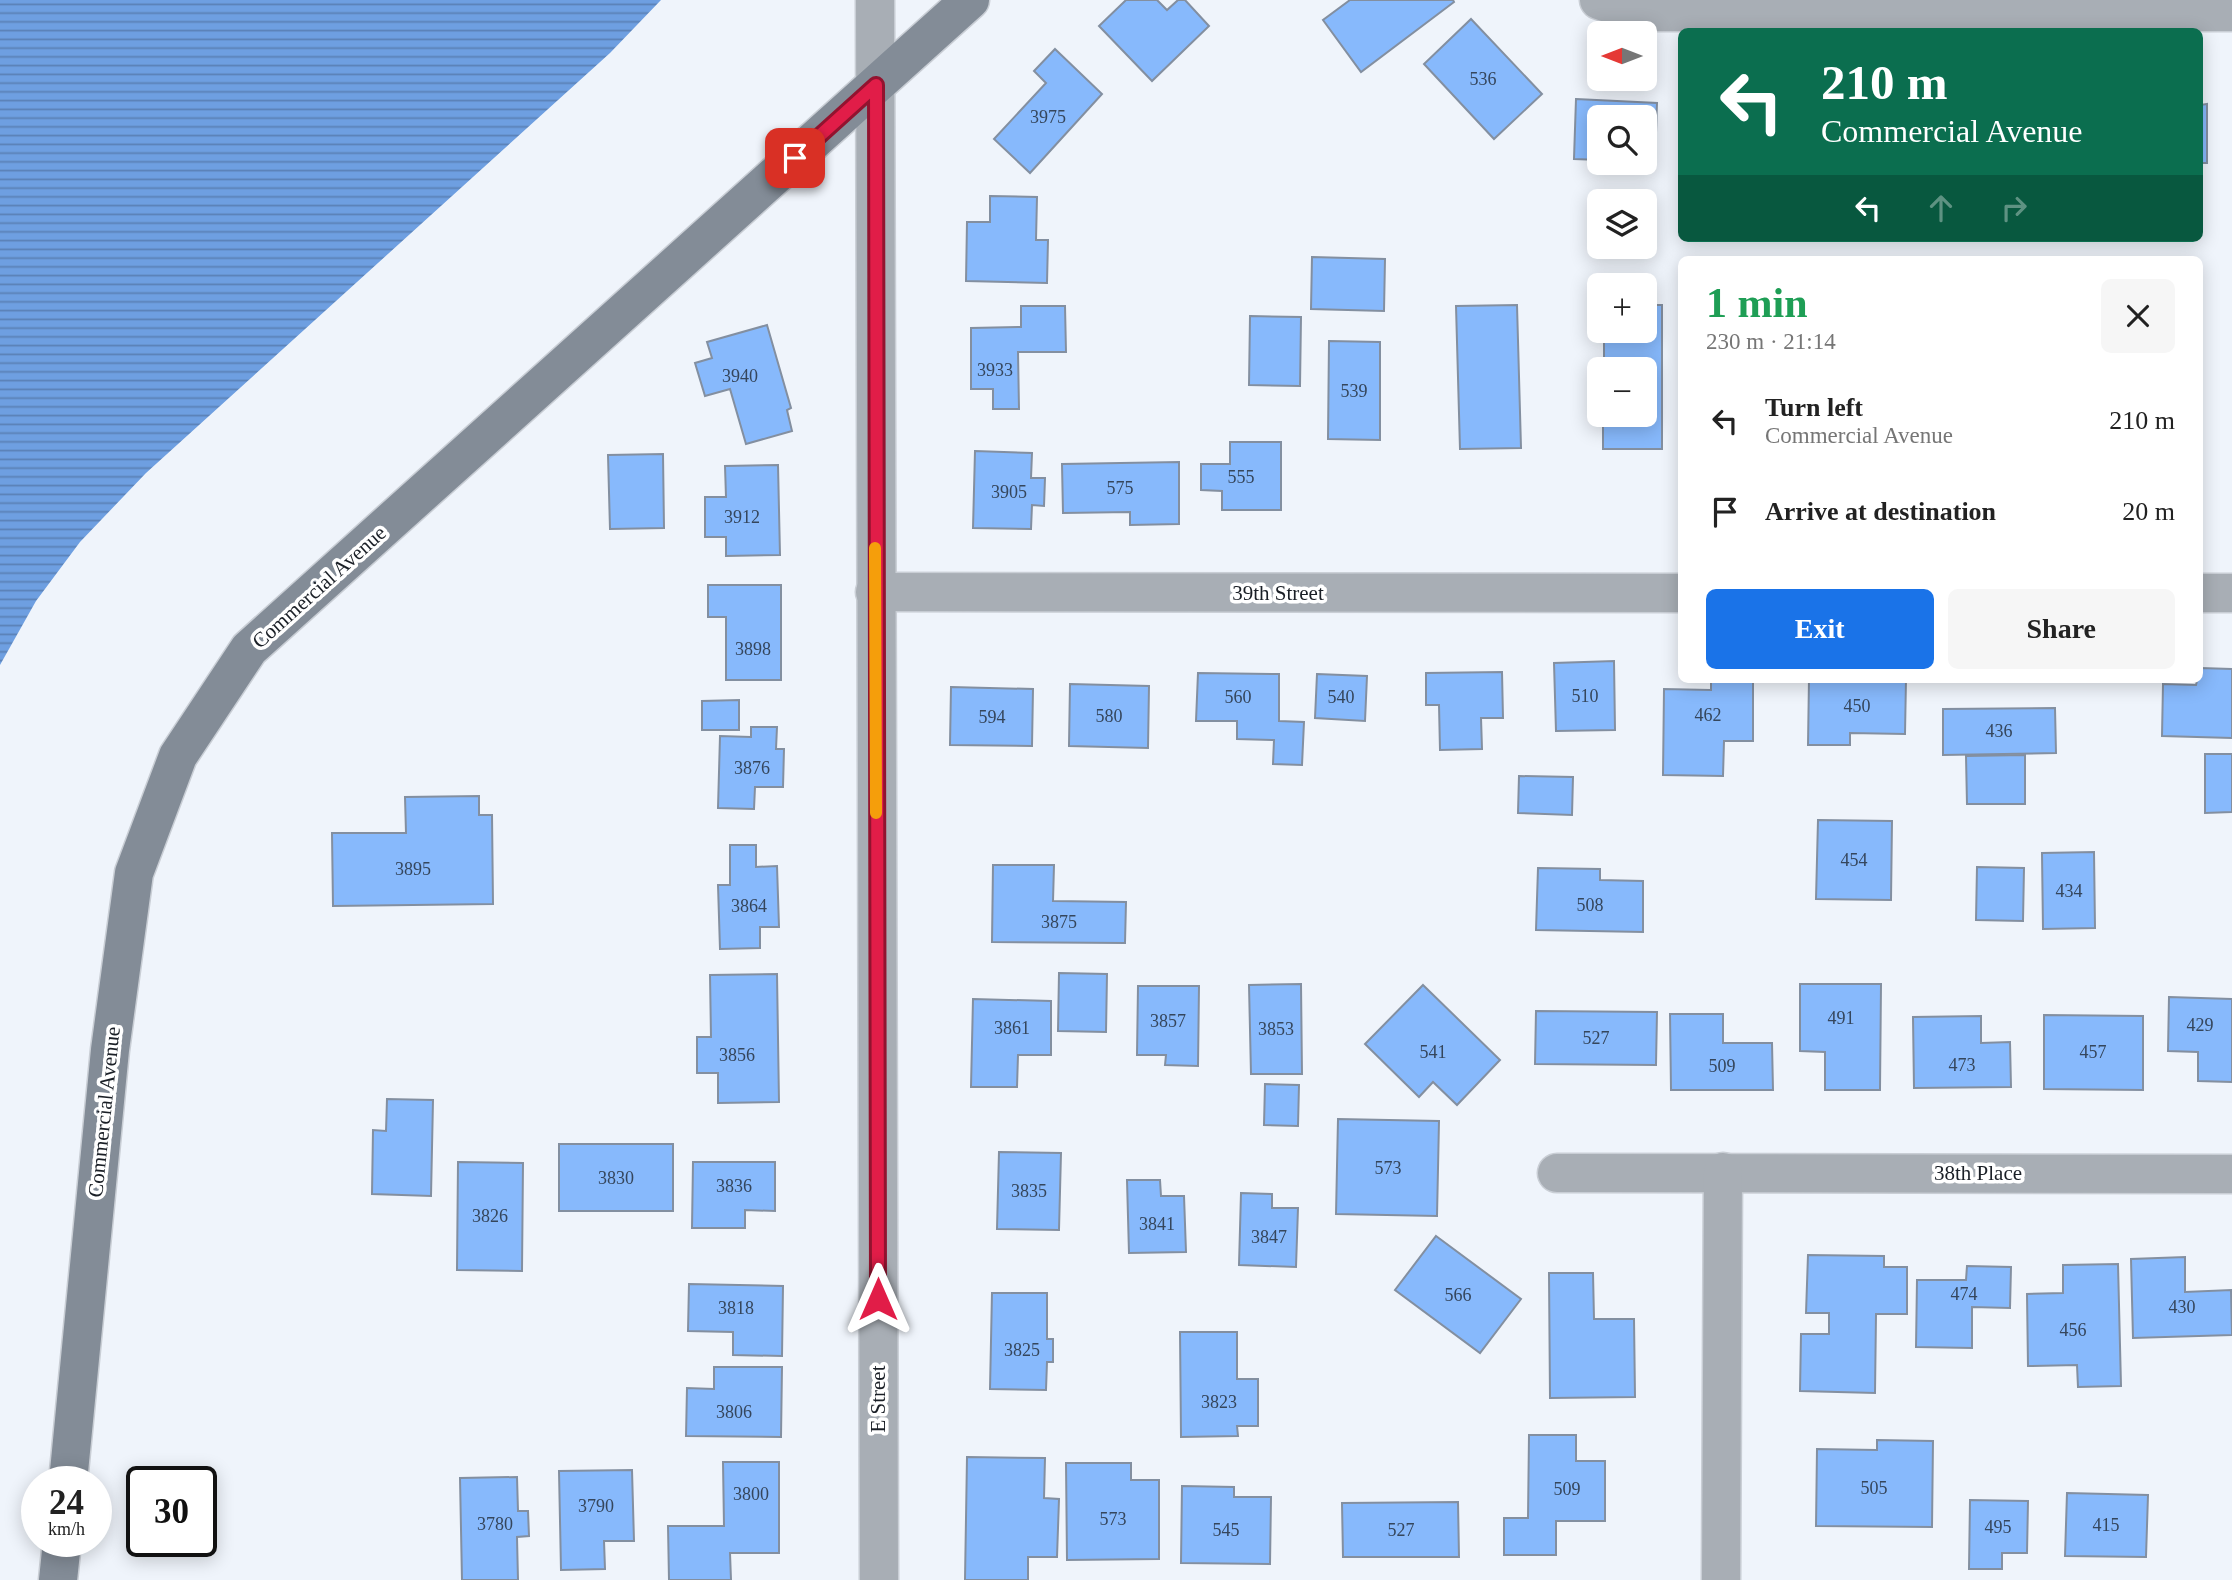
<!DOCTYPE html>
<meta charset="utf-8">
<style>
body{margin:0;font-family:"Times New Roman",serif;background:#f6f6f6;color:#222;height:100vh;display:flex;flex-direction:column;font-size:26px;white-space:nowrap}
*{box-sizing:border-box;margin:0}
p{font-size:23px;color:#767676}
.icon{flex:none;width:38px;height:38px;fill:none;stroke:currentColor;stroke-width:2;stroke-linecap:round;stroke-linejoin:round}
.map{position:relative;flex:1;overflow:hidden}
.details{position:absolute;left:1678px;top:256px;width:525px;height:427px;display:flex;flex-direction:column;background:#fff;border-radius:10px;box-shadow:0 4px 18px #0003}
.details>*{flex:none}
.guide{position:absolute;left:1678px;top:28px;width:525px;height:214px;border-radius:10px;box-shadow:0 4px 18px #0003;background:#0b6e4f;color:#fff;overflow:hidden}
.needle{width:46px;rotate:270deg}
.buttons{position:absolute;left:1587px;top:21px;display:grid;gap:14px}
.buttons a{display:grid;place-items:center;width:70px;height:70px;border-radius:10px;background:#fff;box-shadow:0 4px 18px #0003;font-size:35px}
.speed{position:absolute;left:21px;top:1466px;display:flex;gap:14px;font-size:35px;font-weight:700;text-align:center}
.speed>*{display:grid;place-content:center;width:91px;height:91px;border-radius:50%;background:#fff;box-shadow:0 4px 18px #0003;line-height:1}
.speed small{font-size:18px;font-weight:400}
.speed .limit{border:4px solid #111;border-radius:10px;background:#fff;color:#111}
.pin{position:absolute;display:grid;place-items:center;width:60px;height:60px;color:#fff;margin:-30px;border-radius:14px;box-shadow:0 4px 10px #0006}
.me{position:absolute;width:77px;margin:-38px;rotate:0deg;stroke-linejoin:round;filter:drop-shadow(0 0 5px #0008)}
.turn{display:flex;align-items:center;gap:24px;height:147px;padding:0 28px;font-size:32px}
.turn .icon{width:91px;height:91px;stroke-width:2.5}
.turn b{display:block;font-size:49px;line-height:60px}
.lanes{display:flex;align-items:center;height:66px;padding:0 28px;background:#0003;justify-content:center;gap:35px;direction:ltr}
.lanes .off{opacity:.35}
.round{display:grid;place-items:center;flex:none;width:74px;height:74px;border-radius:10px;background:#f6f6f6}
.head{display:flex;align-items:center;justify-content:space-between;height:119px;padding:0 28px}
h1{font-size:42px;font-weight:700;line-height:52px;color:#1e9e55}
.button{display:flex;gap:14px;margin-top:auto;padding:14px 28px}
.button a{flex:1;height:80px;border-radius:10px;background:#1a73e8;color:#fff;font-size:28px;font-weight:700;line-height:80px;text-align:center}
.button a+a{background:#f6f6f6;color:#222}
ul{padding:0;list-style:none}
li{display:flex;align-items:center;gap:21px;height:91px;padding:0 28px}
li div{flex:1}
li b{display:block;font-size:26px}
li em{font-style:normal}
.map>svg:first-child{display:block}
.water{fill:url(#water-rules)}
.building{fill:#87b9fc;stroke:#838fa0;stroke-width:2}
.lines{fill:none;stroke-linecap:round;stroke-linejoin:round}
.street-casing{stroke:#c9ced5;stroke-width:41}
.secondary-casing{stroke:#c9ced5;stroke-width:41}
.street{stroke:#a8aeb5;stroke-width:38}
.secondary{stroke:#838c97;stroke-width:38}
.route-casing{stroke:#92132f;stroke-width:18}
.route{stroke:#e11d48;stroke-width:12}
.slow{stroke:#f59e0b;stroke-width:12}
.labels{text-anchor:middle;stroke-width:7;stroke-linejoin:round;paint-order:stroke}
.number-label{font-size:18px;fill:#35465c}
.street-label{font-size:21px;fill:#1a1f26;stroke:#fff}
</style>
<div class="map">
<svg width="2232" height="1580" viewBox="0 0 2232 1580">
<defs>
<pattern id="water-rules" width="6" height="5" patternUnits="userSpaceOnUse" patternTransform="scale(1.75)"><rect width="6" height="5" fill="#6e9fe1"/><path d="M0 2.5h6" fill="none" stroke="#5a81b6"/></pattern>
</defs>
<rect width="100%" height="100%" fill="#eff4fb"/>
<polygon class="water" points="0,0 661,0 610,53 146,473 80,542 36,601 0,665"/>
<g class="building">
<polygon points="1126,0 1157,0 1167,10 1178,0 1185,0 1209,26 1152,81 1099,26"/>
<polygon points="1350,0 1453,0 1454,2 1361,72 1323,20"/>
<polygon points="1471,19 1542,94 1494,139 1424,64"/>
<polygon points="1055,49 1102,94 1030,173 994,139 1046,83 1034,71"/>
<polygon points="1576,99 1657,103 1655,162 1645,162 1645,117 1600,117 1600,160 1574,159"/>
<polygon points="2207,104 2207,163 2200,163 2200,105"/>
<polygon points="990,196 1037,197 1036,240 1048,240 1047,283 966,281 967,222 990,222"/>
<polygon points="1312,257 1385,259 1384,311 1311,309"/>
<polygon points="1517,305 1521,448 1460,449 1456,306"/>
<polygon points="1645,305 1662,305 1662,449 1603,449 1603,415 1645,415 1645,369 1604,369 1604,331 1645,331"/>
<polygon points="1021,306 1065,306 1066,352 1018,352 1019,409 993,409 993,389 971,389 971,328 1021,327"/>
<polygon points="1250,316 1301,317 1300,386 1249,385"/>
<polygon points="767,325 791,408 787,410 792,431 746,444 730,389 705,396 695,363 712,358 707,342"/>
<polygon points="1329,341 1380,342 1380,440 1328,439"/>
<polygon points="1230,442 1281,442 1281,510 1222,510 1222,491 1201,490 1201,464 1230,464"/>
<polygon points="975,451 1032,453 1031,478 1045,478 1044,506 1032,505 1031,529 973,528"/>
<polygon points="663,454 664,528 610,529 608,455"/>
<polygon points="1179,462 1179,524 1130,525 1130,512 1063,513 1062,464"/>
<polygon points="778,465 780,555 726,556 726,537 705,537 705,497 726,497 725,466"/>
<polygon points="708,585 781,585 781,680 726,680 726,617 708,617"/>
<polygon points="1614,661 1615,730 1556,731 1554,663"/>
<polygon points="2200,668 2232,669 2232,738 2162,736 2163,684 2196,685"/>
<polygon points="1502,672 1503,718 1481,718 1482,749 1440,750 1439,705 1426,705 1426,673"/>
<polygon points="1198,673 1279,674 1279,721 1304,722 1302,765 1273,764 1274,740 1237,739 1237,721 1196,721"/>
<polygon points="1317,674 1367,676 1365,721 1315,718"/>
<polygon points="1711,679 1753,679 1753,741 1724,741 1723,776 1663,775 1664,689 1711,690"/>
<polygon points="1809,679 1906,679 1905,734 1850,733 1850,745 1808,745"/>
<polygon points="1070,684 1149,686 1148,748 1069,746"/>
<polygon points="951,687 1033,689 1032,746 950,745"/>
<polygon points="739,700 739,730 702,730 702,701"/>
<polygon points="2055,708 2056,753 1943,755 1943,709"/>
<polygon points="751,727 777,727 776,749 784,749 783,787 755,787 754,809 718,808 720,736 751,737"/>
<polygon points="2205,754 2232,754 2232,812 2205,813"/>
<polygon points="2025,755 2025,804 1967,804 1966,756"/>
<polygon points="1519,776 1573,777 1572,815 1518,813"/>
<polygon points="479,796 479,815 492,815 493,904 333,906 332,833 406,833 405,797"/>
<polygon points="1818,820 1892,821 1891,900 1816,899"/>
<polygon points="730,845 756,845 756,867 777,866 779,927 760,927 760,948 720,949 718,885 730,885"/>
<polygon points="2094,852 2095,928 2043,929 2042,853"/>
<polygon points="993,865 1054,865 1053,901 1126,902 1125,943 992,942"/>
<polygon points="1977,867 2024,868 2023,921 1976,920"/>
<polygon points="1538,868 1600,869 1600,880 1643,881 1643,932 1536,930"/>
<polygon points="1059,973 1107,974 1106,1032 1058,1031"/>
<polygon points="777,974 779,1102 718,1103 718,1073 697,1073 697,1037 711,1037 710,975"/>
<polygon points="1301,984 1302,1074 1251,1074 1249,985"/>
<polygon points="1800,984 1881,984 1880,1090 1825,1090 1825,1052 1800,1051"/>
<polygon points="1423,985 1500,1060 1457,1105 1433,1082 1419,1097 1365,1044"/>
<polygon points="1138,986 1199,986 1198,1066 1165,1065 1166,1055 1137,1055"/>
<polygon points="2169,997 2232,999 2232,1082 2198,1081 2198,1052 2168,1051"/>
<polygon points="973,999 1051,1001 1051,1055 1018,1055 1017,1087 971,1087"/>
<polygon points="1536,1011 1657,1012 1656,1065 1535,1064"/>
<polygon points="1670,1014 1723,1014 1723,1043 1772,1043 1773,1090 1671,1090"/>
<polygon points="2044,1015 2143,1016 2143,1090 2044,1089"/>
<polygon points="1981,1016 1981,1043 2010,1042 2011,1087 1914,1088 1913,1017"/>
<polygon points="1265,1084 1299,1085 1298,1126 1264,1125"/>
<polygon points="387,1099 433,1100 431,1196 372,1194 373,1130 386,1131"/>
<polygon points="1338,1119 1439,1121 1437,1216 1336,1214"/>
<rect x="559" y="1144" width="114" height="67"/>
<polygon points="999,1152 1061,1153 1059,1230 997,1229"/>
<polygon points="458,1162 523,1163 522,1271 457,1270"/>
<polygon points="693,1162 775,1162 775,1211 745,1210 745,1228 692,1228"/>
<polygon points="1127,1180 1160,1180 1161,1196 1184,1196 1186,1252 1129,1253"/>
<polygon points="1241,1193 1272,1194 1272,1208 1298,1208 1296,1267 1239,1265"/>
<polygon points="1436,1236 1521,1299 1480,1353 1395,1290"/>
<polygon points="1808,1255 1884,1256 1884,1267 1907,1267 1907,1314 1876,1314 1875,1393 1800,1391 1801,1334 1829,1334 1829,1313 1806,1313"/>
<polygon points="2185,1257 2185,1292 2231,1290 2232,1335 2133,1338 2131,1259"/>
<polygon points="2118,1264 2121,1386 2078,1387 2077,1365 2028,1366 2027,1294 2063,1293 2063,1265"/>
<polygon points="1967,1266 2011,1267 2010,1308 1972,1307 1972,1348 1916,1347 1917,1280 1966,1280"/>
<polygon points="1549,1273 1593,1273 1594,1319 1634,1319 1635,1397 1550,1398"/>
<polygon points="689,1284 783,1286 782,1356 733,1355 733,1332 688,1331"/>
<polygon points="992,1293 1047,1293 1047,1339 1053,1339 1053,1362 1047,1362 1046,1390 990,1389"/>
<polygon points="1180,1332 1237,1332 1237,1379 1258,1379 1258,1426 1237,1426 1238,1436 1181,1437"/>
<polygon points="714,1367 782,1367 781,1437 686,1436 687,1388 714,1389"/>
<polygon points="1529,1435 1576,1435 1576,1461 1605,1461 1605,1521 1556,1521 1556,1555 1504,1555 1504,1518 1528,1518"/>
<polygon points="1877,1440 1933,1441 1932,1527 1816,1526 1817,1449 1877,1450"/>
<polygon points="967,1457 1045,1458 1044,1498 1059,1499 1057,1557 1028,1557 1028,1580 965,1580"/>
<polygon points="723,1462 779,1462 779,1553 730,1553 731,1580 669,1580 668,1526 724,1526"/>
<polygon points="1066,1463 1131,1463 1131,1480 1159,1480 1159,1559 1067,1560"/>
<polygon points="632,1470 634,1541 604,1541 605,1569 561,1570 559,1471"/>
<polygon points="517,1477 518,1511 528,1511 529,1536 517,1537 518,1580 462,1580 460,1478"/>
<polygon points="1182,1486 1234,1487 1234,1497 1271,1497 1270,1564 1181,1563"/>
<polygon points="2067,1493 2148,1495 2146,1557 2065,1556"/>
<polygon points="1970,1500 2028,1501 2027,1553 2002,1553 2002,1569 1969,1569"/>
<polygon points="1458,1502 1459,1557 1343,1557 1342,1503"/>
</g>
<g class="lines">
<g class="street-casing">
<g id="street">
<polyline points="875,0 879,1580"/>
<polyline points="1599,0 1633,12 2232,12"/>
<polyline points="875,592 1682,593"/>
<polyline points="2200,593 2232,593"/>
<polyline points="1557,1173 2232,1174"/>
<polyline points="1721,1580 1723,1172"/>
</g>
</g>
<g class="secondary-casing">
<g id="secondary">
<polyline points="68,1482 110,1050 134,873 178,756 249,649 970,0"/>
<polyline points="58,1580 62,1542"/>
</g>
</g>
<use href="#street" class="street"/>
<use href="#secondary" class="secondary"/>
</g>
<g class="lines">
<g class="route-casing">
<polyline id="route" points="795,158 876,85 878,1299"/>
</g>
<use href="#route" class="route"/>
<polyline class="slow" points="875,548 876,813"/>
</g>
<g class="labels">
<g class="number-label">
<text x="1483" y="85">536</text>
<text x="1048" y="123">3975</text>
<text x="995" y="376">3933</text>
<text x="740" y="382">3940</text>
<text x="1354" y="397">539</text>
<text x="1241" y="483">555</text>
<text x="1120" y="494">575</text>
<text x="1009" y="498">3905</text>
<text x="742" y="523">3912</text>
<text x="753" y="655">3898</text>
<text x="1585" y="702">510</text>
<text x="1238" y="703">560</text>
<text x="1341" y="703">540</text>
<text x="1857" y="712">450</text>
<text x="1708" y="721">462</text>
<text x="1109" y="722">580</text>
<text x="992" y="723">594</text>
<text x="1999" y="737">436</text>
<text x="752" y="774">3876</text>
<text x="1854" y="866">454</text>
<text x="413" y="875">3895</text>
<text x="2069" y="897">434</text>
<text x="1590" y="911">508</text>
<text x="749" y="912">3864</text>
<text x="1059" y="928">3875</text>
<text x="1841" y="1024">491</text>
<text x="1168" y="1027">3857</text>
<text x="2200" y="1031">429</text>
<text x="1012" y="1034">3861</text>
<text x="1276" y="1035">3853</text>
<text x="1596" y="1044">527</text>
<text x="1433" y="1058">541</text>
<text x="2093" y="1058">457</text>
<text x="737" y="1061">3856</text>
<text x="1962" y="1071">473</text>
<text x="1722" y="1072">509</text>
<text x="1388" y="1174">573</text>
<text x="616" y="1184">3830</text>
<text x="734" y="1192">3836</text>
<text x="1029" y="1197">3835</text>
<text x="490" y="1222">3826</text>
<text x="1157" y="1230">3841</text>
<text x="1269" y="1243">3847</text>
<text x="1964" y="1300">474</text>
<text x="1458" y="1301">566</text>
<text x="2182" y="1313">430</text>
<text x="736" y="1314">3818</text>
<text x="2073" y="1336">456</text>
<text x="1022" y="1356">3825</text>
<text x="1219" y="1408">3823</text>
<text x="734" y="1418">3806</text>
<text x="1874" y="1494">505</text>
<text x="1567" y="1495">509</text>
<text x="751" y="1500">3800</text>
<text x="596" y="1512">3790</text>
<text x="1113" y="1525">573</text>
<text x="495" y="1530">3780</text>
<text x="2106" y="1531">415</text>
<text x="1998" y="1533">495</text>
<text x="1226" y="1536">545</text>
<text x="1401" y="1536">527</text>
</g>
<g class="street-label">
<text transform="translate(319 587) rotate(-42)" y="7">Commercial Avenue</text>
<text x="1278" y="600">39th Street</text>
<text transform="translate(104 1112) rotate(-84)" y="7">Commercial Avenue</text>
<text x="1978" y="1180">38th Place</text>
<text transform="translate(878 1399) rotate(-90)" y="7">E Street</text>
</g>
</g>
</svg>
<div class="buttons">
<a><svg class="needle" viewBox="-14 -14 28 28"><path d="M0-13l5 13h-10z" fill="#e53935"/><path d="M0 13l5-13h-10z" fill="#767676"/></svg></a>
<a><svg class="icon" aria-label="search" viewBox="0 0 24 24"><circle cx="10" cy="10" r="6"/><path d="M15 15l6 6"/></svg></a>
<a><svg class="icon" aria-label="layers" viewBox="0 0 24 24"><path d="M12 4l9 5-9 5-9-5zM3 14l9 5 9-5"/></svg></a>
<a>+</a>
<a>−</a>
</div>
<div class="speed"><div>24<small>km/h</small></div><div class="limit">30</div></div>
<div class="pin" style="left:795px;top:158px;background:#d93025"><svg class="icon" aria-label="arrive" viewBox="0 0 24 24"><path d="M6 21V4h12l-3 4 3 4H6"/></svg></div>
<svg class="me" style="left:878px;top:1299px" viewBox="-20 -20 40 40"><path d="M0-17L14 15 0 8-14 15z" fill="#e11d48" stroke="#fff" stroke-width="4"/></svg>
<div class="guide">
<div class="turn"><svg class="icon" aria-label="left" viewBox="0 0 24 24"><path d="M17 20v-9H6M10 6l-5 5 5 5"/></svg><div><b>210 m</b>Commercial Avenue</div></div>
<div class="lanes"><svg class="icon" aria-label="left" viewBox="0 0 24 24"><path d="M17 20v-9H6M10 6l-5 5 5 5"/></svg><svg class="icon off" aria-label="ahead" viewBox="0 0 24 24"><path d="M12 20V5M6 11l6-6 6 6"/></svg><svg class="icon off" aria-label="right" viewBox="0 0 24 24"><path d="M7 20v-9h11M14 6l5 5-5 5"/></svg></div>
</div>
<section class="details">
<div class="head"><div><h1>1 min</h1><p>230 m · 21:14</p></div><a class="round"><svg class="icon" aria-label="close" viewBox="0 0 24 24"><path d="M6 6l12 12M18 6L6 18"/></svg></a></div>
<ul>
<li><svg class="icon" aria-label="left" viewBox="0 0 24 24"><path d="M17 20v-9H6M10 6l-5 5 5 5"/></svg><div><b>Turn left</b><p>Commercial Avenue</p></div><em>210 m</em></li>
<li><svg class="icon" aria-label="arrive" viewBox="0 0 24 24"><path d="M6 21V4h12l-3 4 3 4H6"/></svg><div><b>Arrive at destination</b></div><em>20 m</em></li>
</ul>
<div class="button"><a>Exit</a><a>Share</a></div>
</section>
</div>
